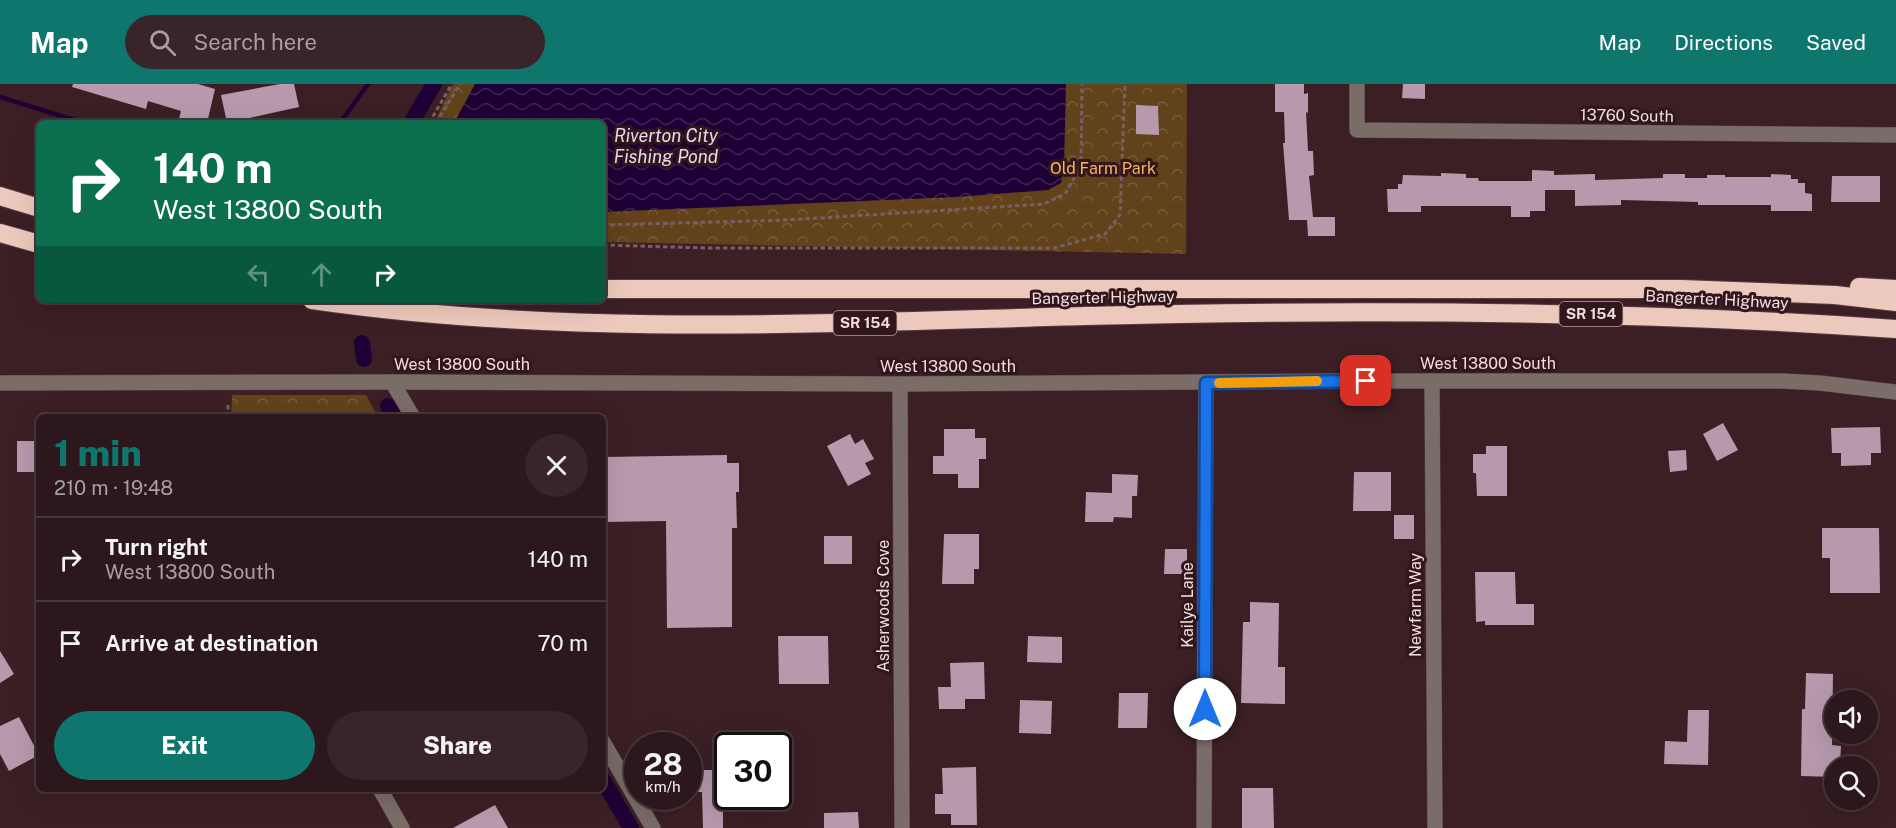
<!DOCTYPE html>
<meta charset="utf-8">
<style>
body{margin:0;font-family:"Public Sans",sans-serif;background:#382429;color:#f1f3f6;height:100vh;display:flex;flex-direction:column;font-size:22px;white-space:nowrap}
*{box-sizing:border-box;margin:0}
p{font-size:20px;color:#a69fa3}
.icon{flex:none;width:33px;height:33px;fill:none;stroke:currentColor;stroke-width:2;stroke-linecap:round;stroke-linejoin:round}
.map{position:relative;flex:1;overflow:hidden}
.details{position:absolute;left:36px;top:330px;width:570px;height:378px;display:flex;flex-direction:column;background:#2c171c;border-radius:9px;box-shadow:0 6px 24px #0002,0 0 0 2px #48363b}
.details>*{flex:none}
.top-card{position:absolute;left:36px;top:36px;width:570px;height:183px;border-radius:9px;box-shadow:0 6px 24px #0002,0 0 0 2px #48363b;background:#0b6e4f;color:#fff;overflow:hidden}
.fabs{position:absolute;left:1824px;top:606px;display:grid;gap:12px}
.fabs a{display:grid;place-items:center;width:54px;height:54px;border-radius:50%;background:#2c171c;box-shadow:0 6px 24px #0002,0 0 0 2px #48363b;font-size:30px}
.speed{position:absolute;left:624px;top:648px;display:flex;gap:12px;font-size:30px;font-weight:700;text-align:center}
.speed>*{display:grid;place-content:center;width:78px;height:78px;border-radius:50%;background:#2c171c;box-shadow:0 6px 24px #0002,0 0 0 2px #48363b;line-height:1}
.speed small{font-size:15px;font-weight:400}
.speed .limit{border:3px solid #111;border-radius:9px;background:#fff;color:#111}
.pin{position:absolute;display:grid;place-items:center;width:51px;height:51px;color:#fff;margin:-26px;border-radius:12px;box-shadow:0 3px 9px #0006}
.me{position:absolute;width:66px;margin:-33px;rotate:0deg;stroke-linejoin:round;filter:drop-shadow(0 0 4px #0008)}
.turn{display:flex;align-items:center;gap:21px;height:126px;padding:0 18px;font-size:27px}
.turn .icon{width:78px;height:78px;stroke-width:2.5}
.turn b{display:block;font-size:42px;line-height:51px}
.lanes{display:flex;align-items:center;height:57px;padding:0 18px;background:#0003;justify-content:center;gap:30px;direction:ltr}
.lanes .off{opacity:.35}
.round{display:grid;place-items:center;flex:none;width:63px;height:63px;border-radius:32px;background:#382429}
.summary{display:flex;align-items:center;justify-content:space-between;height:102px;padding:0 18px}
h1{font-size:36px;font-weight:800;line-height:45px;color:#0f766e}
.button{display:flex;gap:12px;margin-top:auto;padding:12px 18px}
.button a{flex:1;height:69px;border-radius:36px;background:#0f766e;color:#fff;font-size:24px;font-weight:800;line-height:69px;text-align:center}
.button a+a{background:#382429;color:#f1f3f6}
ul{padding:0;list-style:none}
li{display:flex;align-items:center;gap:18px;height:84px;padding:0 18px;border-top:2px solid #48363b}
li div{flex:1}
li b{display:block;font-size:22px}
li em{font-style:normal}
header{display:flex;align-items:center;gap:36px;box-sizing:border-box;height:84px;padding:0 30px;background:#0f766e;color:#fff}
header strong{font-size:28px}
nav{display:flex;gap:33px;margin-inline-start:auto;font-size:21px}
.search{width:420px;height:54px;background:#382429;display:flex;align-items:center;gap:15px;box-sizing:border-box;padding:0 21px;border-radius:33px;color:#a69fa3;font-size:22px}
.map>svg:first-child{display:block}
.park{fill:url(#park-crowns)}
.water{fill:url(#water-waves)}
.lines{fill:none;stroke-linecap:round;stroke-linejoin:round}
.stream{stroke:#1f0036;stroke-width:4.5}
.canal{stroke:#1f0036;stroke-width:16}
.building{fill:#b799ae}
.minor-casing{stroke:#583d43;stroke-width:16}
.highway-casing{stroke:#583d43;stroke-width:20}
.path{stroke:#795f64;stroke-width:3;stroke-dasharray:4.5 3;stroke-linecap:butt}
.minor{stroke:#7a6c67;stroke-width:15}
.highway{stroke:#edc9bd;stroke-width:18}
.route-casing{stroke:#114b97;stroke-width:15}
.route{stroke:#1a73e8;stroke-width:10}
.slow{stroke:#f59e0b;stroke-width:10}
.labels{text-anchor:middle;stroke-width:6;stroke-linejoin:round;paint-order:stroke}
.shield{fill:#31161b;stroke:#b7a1a5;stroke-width:1.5}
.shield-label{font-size:15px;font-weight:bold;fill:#f1dde0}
.street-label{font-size:16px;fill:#f1dde0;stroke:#31161b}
.park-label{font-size:16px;fill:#f9b562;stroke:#31161b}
.water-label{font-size:18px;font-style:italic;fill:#e4daf0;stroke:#31161b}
</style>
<header>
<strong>Map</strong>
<div class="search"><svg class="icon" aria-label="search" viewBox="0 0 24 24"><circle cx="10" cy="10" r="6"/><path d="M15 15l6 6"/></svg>Search here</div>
<nav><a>Map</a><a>Directions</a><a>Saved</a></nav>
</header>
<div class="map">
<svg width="1896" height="744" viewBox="0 0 1896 744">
<defs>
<pattern id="park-crowns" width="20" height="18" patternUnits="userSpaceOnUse" patternTransform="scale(1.5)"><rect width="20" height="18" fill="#61421a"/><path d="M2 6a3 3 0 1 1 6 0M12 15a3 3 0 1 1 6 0" fill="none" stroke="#785d3b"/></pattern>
<pattern id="water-waves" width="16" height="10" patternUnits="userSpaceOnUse" patternTransform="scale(1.5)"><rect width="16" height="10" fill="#1f0036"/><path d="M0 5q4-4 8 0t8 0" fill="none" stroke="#402553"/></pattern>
</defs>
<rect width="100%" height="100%" fill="#3b1f25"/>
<g class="park">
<polygon points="453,0 1187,0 1186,170 603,158 603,39 434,39"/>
<polygon points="232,311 366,311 378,333 231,333"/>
</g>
<polygon class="water" points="475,0 1066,0 1064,82 1061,99 1048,106 957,113 603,128 603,39 454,39"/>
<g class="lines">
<g class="stream">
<polyline points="0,13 84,39"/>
<polyline points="340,39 368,0"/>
</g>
<g class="canal">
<polyline points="411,39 434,0"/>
<polyline points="362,259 364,275"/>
<polyline points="388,322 394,333"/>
<polyline points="603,696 631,744"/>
</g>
</g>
<g class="building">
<polygon points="73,0 198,0 215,5 207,39 193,39 179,35 181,27 148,17 146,25 72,3"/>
<polygon points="280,0 294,0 299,23 227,39 221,11"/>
<polygon points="1275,0 1304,0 1304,10 1308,9 1308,29 1306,28 1308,67 1313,67 1314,91 1309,92 1313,133 1335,133 1335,152 1308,152 1307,136 1289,136 1283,59 1285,59 1284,28 1275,28"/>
<polygon points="1403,0 1425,0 1425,15 1402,14"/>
<polygon points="1136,21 1158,22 1159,51 1136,50"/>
<polygon points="1532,86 1554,87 1554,91 1595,90 1595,96 1663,94 1663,90 1685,90 1685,94 1707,94 1707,91 1725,91 1725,93 1771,93 1771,90 1791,91 1791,95 1798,95 1798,99 1805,99 1805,109 1812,110 1812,127 1771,127 1771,121 1698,121 1698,118 1621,116 1621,121 1575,122 1575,106 1545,106 1545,127 1530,127 1530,133 1511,133 1511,122 1421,122 1421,128 1388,128 1387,105 1398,105 1398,100 1402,100 1403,91 1441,92 1441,89 1466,90 1466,94 1478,94 1479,97 1532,97"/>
<polygon points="1832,92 1880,92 1880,118 1831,118"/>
<polygon points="1723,339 1738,366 1717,377 1703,350"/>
<polygon points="1880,343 1881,369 1871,369 1871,381 1841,382 1841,369 1832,369 1831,344"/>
<polygon points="944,345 975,345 975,354 986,354 986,375 979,375 979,404 958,404 958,390 933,390 933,372 944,372"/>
<polygon points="850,350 855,360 863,355 874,375 865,379 871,390 848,402 827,362"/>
<rect x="17" y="357" width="22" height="31"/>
<polygon points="1486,362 1507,362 1507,412 1477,412 1476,389 1473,389 1473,370 1486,370"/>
<polygon points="1686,366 1687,386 1670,388 1668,367"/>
<polygon points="727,371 727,379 739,379 739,408 736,408 737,444 732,444 732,543 667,544 666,437 603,438 603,373"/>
<polygon points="1354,388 1391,388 1391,427 1353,427"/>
<polygon points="1112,390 1138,391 1137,412 1132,412 1132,434 1114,433 1113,438 1085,438 1086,408 1112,409"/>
<rect x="1394" y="431" width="20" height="24"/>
<polygon points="1822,444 1879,444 1880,509 1830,509 1830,474 1822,474"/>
<polygon points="944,450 979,450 979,485 974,485 974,500 942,500"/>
<rect x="824" y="452" width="28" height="28"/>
<polygon points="1165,465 1187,465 1187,490 1164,490"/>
<polygon points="1475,488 1515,488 1516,520 1534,520 1534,541 1485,541 1485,537 1476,538"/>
<polygon points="1250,518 1279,519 1278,583 1285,583 1285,620 1241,619 1243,538 1250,538"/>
<polygon points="778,552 828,552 829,600 779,600"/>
<polygon points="1028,552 1062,553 1062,579 1027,578"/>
<polygon points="0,567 14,590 0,599"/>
<polygon points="984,578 985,615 965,615 965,625 939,625 938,603 951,603 950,579"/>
<polygon points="1806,589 1833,590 1832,661 1841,662 1840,682 1834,682 1834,693 1801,692 1802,625 1805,625"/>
<polygon points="1119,609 1148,609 1147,644 1118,644"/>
<polygon points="1020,616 1052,617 1051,650 1019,649"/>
<polygon points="1688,626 1709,626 1708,681 1664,680 1665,657 1687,658"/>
<polygon points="19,633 39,671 9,687 0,670 0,642"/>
<polygon points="976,683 977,741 951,741 951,730 935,730 935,710 943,710 942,684"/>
<polygon points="688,686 728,686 728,708 723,708 723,744 703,744 702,708 688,708"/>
<polygon points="1242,704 1273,704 1274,744 1242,744"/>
<polygon points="495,721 508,744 453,744"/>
<polygon points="858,728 859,744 824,744 824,729"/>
</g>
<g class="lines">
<g class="minor-casing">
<g id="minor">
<polyline points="1357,0 1357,46 1896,51"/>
<polyline points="1432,297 1435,744"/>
<polyline points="392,298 413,333"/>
<polyline points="0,299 392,298 900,300 1349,297 1782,297 1820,299 1896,308"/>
<polyline points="900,300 902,744"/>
<polyline points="603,658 653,744"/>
<polyline points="380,705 402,744"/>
<polyline points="1204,744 1206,299"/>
</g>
</g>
<g class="highway-casing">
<g id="highway">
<polyline points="0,112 39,124"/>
<polyline points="0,149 39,160"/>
<polyline points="1859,203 1896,205"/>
<polyline points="603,205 1681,205 1835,211 1896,218"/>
<path d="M312,216C568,253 827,239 1084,232C1355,225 1626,226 1896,245"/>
</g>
</g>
<g class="path">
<polyline points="429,39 452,0"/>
<polyline points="436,39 460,0"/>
<polyline points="603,141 787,136 1044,120 1065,110 1081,82 1082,0"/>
<polyline points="603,161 706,164 1054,164 1105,150 1120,131 1125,0"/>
<polyline points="228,333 228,319"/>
</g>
<use href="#minor" class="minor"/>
<use href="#highway" class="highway"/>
</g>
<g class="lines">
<g class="route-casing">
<polyline id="route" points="1205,625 1206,299 1366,297"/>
</g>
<use href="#route" class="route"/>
<polyline class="slow" points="1219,299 1317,297"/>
</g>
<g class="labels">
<g class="shield">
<rect x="1559.5" y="218" width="63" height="24" rx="4.5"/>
<rect x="833.5" y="227" width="63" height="24" rx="4.5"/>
</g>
<g class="shield-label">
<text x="1591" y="235">SR 154</text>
<text x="865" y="244">SR 154</text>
</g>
<g class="street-label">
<text transform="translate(1627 31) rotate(1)" y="6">13760 South</text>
<text transform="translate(1103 213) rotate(-1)" y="6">Bangerter Highway</text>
<text transform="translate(1717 215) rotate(3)" y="6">Bangerter Highway</text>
<text x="1488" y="285">West 13800 South</text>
<text x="462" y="286">West 13800 South</text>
<text x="948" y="288">West 13800 South</text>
<text transform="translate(1187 521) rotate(-90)" y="6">Kailye Lane</text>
<text transform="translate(1415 521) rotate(-90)" y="6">Newfarm Way</text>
<text transform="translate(883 522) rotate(-90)" y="6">Asherwoods Cove</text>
</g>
<g class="park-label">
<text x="1103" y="90">Old Farm Park</text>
</g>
<g class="water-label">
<text x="666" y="58">Riverton City<tspan x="666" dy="21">Fishing Pond</tspan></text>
</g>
</g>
</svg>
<div class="fabs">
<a><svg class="icon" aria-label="sound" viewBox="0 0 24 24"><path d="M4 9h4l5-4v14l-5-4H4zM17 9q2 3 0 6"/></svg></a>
<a><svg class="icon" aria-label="search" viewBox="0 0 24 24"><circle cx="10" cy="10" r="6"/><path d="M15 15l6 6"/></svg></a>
</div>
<div class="speed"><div>28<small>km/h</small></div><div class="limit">30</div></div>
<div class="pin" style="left:1366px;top:297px;background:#d93025"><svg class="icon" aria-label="arrive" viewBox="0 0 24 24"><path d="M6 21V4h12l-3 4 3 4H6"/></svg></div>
<svg class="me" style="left:1205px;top:625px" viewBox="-20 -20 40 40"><circle r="19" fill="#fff"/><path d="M0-13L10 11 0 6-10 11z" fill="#1a73e8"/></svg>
<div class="top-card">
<div class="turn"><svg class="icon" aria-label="right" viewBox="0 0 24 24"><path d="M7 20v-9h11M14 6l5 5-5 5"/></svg><div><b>140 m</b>West 13800 South</div></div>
<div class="lanes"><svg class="icon off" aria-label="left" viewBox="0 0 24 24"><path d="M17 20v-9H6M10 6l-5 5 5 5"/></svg><svg class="icon off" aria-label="ahead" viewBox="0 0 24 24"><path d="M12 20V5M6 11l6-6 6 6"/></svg><svg class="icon" aria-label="right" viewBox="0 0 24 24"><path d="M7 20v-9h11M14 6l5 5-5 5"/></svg></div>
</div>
<section class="details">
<div class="summary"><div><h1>1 min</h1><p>210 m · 19:48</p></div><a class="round"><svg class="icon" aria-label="close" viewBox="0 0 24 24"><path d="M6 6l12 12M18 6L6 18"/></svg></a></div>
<ul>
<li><svg class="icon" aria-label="right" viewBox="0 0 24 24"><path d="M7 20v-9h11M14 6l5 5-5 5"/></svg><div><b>Turn right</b><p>West 13800 South</p></div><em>140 m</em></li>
<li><svg class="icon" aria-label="arrive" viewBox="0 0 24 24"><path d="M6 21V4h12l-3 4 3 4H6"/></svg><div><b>Arrive at destination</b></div><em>70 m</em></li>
</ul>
<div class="button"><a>Exit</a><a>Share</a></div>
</section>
</div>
